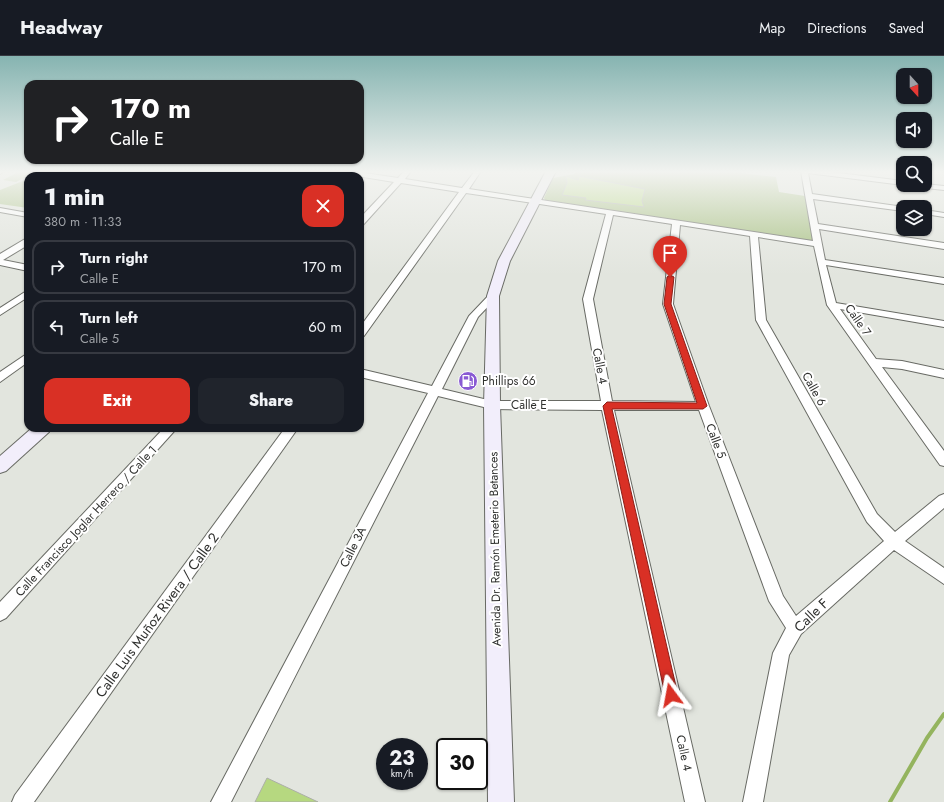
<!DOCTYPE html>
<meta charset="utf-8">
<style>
body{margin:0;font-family:Jost,sans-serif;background:#20242c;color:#f1f3f6;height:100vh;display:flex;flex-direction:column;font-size:15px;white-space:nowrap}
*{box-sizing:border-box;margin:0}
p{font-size:13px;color:#9ea1a6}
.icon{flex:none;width:22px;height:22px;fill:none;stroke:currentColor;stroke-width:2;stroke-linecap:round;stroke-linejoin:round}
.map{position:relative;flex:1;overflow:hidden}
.details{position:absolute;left:24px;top:116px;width:340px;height:260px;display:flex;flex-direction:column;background:#171b24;border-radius:12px;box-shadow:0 1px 3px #0004}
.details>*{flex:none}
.banner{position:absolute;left:24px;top:24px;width:340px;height:84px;border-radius:12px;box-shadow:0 1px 3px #0004;background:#202124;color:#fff;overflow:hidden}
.needle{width:26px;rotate:159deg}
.controls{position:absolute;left:896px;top:12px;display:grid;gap:8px}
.controls a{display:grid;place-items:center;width:36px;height:36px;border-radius:8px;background:#171b24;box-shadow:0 1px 3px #0004;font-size:20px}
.speed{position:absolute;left:376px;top:682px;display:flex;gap:8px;font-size:20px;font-weight:700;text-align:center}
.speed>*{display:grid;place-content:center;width:52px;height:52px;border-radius:50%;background:#171b24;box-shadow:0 1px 3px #0004;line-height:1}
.speed small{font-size:10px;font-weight:400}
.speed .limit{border:2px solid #111;border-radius:6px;background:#fff;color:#111}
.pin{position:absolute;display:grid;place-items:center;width:34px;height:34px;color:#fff;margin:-41px -17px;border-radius:50% 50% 50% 0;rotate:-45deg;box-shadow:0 0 4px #0007}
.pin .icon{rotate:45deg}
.me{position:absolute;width:44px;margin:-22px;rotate:347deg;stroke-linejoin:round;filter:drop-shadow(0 0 3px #0008)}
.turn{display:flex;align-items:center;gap:14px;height:84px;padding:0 20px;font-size:18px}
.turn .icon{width:52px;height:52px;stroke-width:2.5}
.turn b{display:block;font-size:28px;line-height:34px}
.round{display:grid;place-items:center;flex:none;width:42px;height:42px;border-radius:12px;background:#20242c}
.summary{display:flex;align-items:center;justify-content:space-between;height:68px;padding:0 20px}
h1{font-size:24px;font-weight:800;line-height:30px}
.button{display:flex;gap:8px;margin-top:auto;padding:8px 20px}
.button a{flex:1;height:46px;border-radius:12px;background:#d93025;color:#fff;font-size:16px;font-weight:800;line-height:46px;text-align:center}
.button a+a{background:#20242c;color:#f1f3f6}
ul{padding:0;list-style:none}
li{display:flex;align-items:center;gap:12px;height:54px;margin:0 8px 6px;padding:0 12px;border:2px solid #363941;border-radius:12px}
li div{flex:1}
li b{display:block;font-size:15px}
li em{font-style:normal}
header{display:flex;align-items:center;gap:24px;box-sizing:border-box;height:56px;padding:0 20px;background:#171b24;border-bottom:1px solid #363941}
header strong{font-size:19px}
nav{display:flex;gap:22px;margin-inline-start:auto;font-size:14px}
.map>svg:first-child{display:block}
.green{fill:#a7c082}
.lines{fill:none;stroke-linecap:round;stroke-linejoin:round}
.stream{stroke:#94b45e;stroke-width:4}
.building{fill:#b6d880;stroke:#abaea7}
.street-casing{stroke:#686a64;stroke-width:2}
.secondary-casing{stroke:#686a64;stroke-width:2}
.street{fill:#fff;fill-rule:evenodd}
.secondary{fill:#f2eefb;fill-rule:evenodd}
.route{fill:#d93025;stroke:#8d1f18}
.labels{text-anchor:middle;stroke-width:4;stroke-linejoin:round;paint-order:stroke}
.street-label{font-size:12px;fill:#2f302e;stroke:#fff}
.poi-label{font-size:12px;fill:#2f302e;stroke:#fff;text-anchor:start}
.near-street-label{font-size:14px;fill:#2f302e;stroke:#fff}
</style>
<header>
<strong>Headway</strong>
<nav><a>Map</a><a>Directions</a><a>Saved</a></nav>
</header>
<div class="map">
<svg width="944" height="746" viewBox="0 0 944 746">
<rect width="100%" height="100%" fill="#e2e5de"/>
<g class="green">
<polygon points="20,115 38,115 16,126 3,124"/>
<polygon points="54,115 67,115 99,120 36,120"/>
<polygon points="576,115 740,115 741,117 776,121 779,136 805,140 813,181 812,184 808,184 545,144 544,142 553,122 574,118"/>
<polygon points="28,123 28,152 0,148 0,134"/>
</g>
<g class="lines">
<polyline class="stream" points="890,746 927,682 944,658"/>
</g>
<g class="building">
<polygon points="566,120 578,124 579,120 645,133 642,145 644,151 585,144 586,142 562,139 567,127"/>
<polygon points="267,722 318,746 255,746"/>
</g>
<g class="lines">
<g class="street-casing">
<g id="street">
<polygon points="0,115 5,115 0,118"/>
<polygon points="92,115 108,115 132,120 114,120"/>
<polygon points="139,115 147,115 141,120 132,120"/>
<polygon points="205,115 212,115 207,120 198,120"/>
<polygon points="269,115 276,115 271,120 263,120"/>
<path d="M311,115H331L334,117C329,121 315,119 311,115Z"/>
<path d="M336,115H352L398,122L404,115H411L405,123L462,132L475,115H481L469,133L813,185L801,115H823L903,125V129L808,117L812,138L904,151L903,155L813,143L818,168L944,187V193L819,173L825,204L944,222V228L826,209L836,247L944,265V271L840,253L876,303L902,305L944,314V322L902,313L882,311L944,395V410L940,409L827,249L814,190L758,181L766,264L877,458L895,476L939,440L944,438V452L905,485L944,512V528L894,494L801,578L789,599L763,746H743L773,597L786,572L769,545L699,354H614L705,746H685L602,354L492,353L438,340L231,746H211L428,337L360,321V313L432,330L469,260L490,238L493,237L498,240L478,261L442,333L492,345H601L583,243L606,158L466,137L364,280L360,281V271L459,136L401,127L363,169H360V162L394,126L339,117ZM613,159L672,168L663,248L696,346L612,345L593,243ZM680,169L750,180L756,264L867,466L884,485L796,560L783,540L709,350L673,248Z"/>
<polygon points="925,128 944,130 944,134 917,131 913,129"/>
<polygon points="0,152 28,157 28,161 0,156"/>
<polygon points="925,154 944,157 944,161 925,158"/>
<polygon points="25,183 28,183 28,189 3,204 28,209 28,215 0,209 0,198"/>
<polygon points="28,234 28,241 0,259 0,252"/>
<polygon points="28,297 28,306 0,326 0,316"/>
<polygon points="164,372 177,372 6,562 0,565 0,546"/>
<polygon points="285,372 298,372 34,746 12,746 15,739"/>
</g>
</g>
<g class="secondary-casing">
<g id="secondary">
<polygon points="328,115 338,115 333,120 323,120"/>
<polygon points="546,115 556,115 510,205 499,240 500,349 514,746 488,746 484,349 487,240 498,205"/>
<polygon points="32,372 51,372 49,376 6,415 0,417 0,400"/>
</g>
</g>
<use href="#street" class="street"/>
<use href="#secondary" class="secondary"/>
</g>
<linearGradient id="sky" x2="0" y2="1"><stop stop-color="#86b4b1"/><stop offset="0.53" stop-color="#f2f3f0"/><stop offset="1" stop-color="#f2f3f0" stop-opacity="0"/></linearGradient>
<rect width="944" height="219" fill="url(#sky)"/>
<polygon class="route" points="670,219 674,221 671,248 707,350 703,353 612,353 678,639 676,644 671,646 666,644 665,639 603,350 607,346 697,347 664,248 667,221"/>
<defs>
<g id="fuel-disc" transform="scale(1)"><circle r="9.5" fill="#895ad3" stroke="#fff"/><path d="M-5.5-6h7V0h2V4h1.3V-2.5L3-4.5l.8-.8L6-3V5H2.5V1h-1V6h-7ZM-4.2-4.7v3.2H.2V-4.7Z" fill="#fff"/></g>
</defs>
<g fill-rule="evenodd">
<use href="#fuel-disc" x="468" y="325"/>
</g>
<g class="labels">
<g class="street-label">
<text transform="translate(858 264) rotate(55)" y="4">Calle 7</text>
<text transform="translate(600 310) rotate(79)" y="4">Calle 4</text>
<text transform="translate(814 333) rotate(61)" y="4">Calle 6</text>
<text x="529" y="353">Calle E</text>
<text transform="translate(716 385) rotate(69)" y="4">Calle 5</text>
<text transform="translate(86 465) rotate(-47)" y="4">Calle Francisco Joglar Herrero / Calle 1</text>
<text transform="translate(353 491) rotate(-63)" y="4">Calle 3A</text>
<text transform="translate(495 493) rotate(-91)" y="4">Avenida Dr. Ramón Emeterio Betances</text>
<text transform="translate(684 697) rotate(78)" y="4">Calle 4</text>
</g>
<g class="poi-label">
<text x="482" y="329">Phillips 66</text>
</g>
<g class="near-street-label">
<text transform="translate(157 559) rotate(-54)" y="5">Calle Luis Muñoz Rivera / Calle 2</text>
<text transform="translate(811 559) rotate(-44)" y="5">Calle F</text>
</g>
</g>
</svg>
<div class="controls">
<a><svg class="needle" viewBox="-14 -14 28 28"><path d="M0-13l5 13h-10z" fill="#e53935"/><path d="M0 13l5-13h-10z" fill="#9ea1a6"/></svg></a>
<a><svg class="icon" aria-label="sound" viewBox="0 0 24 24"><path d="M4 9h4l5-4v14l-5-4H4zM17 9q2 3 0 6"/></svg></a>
<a><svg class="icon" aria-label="search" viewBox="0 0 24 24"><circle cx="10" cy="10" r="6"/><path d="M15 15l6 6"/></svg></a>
<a><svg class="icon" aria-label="layers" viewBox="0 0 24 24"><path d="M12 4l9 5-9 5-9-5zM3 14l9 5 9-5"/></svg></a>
</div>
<div class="speed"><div>23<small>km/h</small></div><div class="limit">30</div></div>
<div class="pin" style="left:670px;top:221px;background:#d93025"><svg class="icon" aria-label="arrive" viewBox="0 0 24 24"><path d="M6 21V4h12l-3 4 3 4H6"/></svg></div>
<svg class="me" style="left:671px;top:639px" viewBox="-20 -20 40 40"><path d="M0-17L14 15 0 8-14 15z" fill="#d93025" stroke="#fff" stroke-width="4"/></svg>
<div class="banner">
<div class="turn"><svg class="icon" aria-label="right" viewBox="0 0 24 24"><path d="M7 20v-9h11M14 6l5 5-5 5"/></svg><div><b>170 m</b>Calle E</div></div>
</div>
<section class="details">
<div class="summary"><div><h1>1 min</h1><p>380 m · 11:33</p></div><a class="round" style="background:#d93025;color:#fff"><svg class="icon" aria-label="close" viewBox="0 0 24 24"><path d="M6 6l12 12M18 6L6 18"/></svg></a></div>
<ul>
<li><svg class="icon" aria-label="right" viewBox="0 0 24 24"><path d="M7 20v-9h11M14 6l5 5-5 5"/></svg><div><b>Turn right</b><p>Calle E</p></div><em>170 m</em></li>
<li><svg class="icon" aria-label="left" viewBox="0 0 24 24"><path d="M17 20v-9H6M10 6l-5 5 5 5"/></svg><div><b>Turn left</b><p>Calle 5</p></div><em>60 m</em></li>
</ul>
<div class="button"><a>Exit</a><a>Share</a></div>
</section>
</div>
